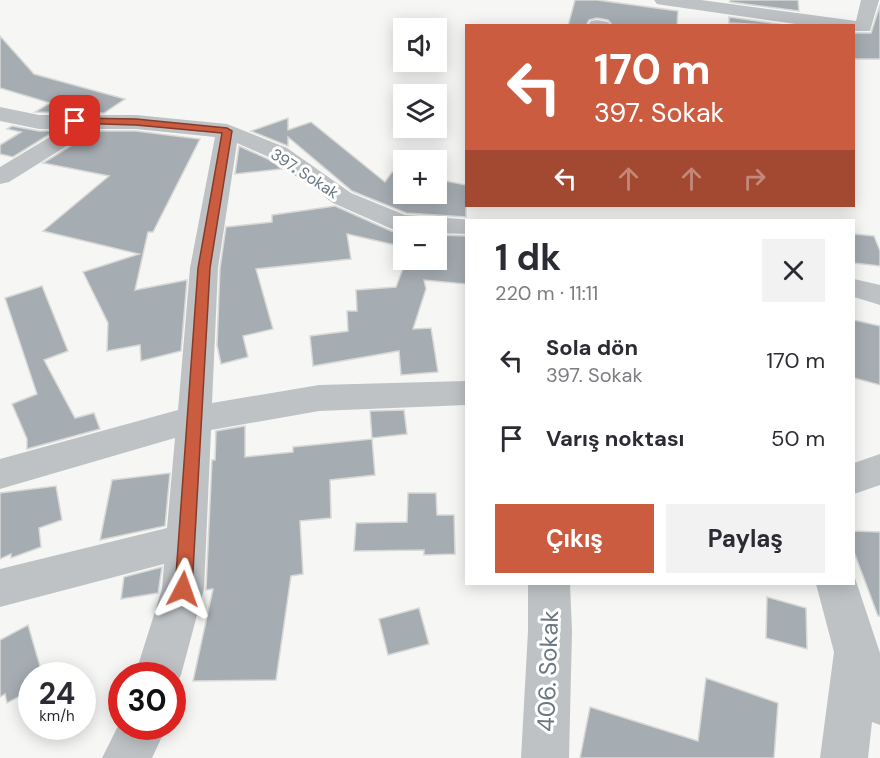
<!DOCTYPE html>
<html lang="tr">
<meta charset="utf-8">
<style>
body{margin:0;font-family:"DM Sans",sans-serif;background:#f2f2f3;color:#2b2b33;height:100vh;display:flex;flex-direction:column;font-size:22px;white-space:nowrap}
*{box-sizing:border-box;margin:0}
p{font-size:20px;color:#7c7c81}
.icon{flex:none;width:33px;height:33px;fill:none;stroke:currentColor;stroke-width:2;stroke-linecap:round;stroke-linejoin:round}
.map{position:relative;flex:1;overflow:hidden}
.panel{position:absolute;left:465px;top:219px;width:390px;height:366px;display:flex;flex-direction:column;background:#fff;border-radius:0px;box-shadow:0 3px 15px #0003}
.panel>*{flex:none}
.hud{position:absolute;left:465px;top:24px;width:390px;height:183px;border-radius:0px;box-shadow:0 3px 15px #0003;background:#cc5c3f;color:#fff;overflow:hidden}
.fabs{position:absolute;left:393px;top:18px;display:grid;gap:12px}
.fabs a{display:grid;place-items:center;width:54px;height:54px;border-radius:0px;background:#fff;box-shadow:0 3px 15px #0003;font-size:30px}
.speed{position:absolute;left:18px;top:662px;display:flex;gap:12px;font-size:30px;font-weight:700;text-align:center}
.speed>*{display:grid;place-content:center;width:78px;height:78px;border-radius:50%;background:#fff;box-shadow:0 3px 15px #0003;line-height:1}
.speed small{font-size:15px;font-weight:400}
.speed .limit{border:9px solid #d22;background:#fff;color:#111}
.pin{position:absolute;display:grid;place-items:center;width:51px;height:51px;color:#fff;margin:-26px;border-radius:12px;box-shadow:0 3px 9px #0006}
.me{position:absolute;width:66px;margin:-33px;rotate:4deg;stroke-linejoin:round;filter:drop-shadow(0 0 4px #0008)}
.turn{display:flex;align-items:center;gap:21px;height:126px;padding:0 30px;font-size:27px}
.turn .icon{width:78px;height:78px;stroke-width:2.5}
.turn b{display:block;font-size:42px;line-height:51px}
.lanes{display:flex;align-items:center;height:57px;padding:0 30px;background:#0003;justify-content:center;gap:30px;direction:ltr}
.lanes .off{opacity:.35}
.round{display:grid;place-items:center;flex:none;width:63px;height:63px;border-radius:0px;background:#f2f2f3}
.summary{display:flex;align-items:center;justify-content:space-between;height:102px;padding:0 30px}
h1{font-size:36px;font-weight:700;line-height:45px}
.action{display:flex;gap:12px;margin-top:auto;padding:12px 30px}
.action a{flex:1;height:69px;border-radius:0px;background:#cc5c3f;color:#fff;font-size:24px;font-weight:700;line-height:69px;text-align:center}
.action a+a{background:#f2f2f3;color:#2b2b33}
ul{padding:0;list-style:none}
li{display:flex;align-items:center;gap:18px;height:78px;padding:0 30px}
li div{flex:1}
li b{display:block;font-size:22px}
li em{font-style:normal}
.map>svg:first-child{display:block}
.building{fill:#a6adb2;stroke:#d8d8d6;stroke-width:1.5}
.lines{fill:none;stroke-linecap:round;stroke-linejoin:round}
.minor{fill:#bec2c5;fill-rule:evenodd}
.route{fill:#cc5c3f;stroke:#853c29;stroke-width:1.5}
.labels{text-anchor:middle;stroke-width:6;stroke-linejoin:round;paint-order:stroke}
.far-street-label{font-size:16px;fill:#6a7781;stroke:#fff}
.near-street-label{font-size:24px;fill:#6a7781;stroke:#fff}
</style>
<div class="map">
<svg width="880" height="758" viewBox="0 0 880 758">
<rect width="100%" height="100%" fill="#f6f6f4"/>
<g class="building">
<polygon points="575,0 597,0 678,11 677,26 613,26 608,20 597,18 589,20 586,26 568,26"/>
<polygon points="730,0 798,0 799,11 730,2"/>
<polygon points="880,5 880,59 854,59 854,33 871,33"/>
<polygon points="729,17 791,26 729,23"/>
<polygon points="0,36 34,74 125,99 104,113 35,112 50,103 0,88"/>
<polygon points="288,118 288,130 311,122 385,182 392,172 404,174 404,194 436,194 436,179 466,185 466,217 406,213 352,191 288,137 288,146 251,131"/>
<polygon points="12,126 39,131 55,131 13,157 0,154 0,145 21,132 7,129"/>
<polygon points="95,131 136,131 200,139 153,232 148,232 135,290 187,280 181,351 141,361 140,345 107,351 108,323 83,272 139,254 43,231 109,176 43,163"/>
<polygon points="239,146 270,160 282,169 235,174"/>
<polygon points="335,206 391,231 404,233 404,247 347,234 351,259 256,269 273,329 243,336 248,357 221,364 217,345 220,268 226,227 272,222 272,215"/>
<polygon points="854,234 874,236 880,251 880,266 854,263"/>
<polygon points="436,235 466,236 466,284 424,280 426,289 413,329 431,328 438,372 401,375 399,351 313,366 310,336 348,331 347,311 357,311 356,290 396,287 406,260 436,260"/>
<polygon points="42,286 68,351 44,360 75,418 94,413 100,429 27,449 27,439 12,404 37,394 5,298"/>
<polygon points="854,320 880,326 880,385 854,378"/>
<polygon points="404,410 407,434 372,438 370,411"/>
<polygon points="245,426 245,457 293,452 293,447 372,439 375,475 330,480 331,518 300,521 303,574 291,576 276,680 193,681 213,589 206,590 212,460 215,460 216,431"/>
<polygon points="170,473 165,526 100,540 112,480"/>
<polygon points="56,486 62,520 39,528 41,547 11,558 11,554 0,559 0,493"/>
<polygon points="408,493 436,493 437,515 454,515 455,554 424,555 424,550 354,551 356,523 407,522"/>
<polygon points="854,531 880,532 880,616 878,616 854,552"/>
<polygon points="162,567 158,593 121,599 124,577"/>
<polygon points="767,597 806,608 807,649 766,638"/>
<polygon points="419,608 429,644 388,655 379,619"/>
<polygon points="28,625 42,673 32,675 32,690 7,703 5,694 0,697 0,640"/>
<polygon points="706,678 778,703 774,758 580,758 590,707 698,741"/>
</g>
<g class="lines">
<g class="minor">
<polygon points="654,0 701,0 856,21 861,0 879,0 870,31 854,31 854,26 810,26 663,5 657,4"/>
<polygon points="597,20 608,22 611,26 588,25 591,21"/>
<polygon points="0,107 39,115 136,115 227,124 287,148 351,193 405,215 476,220 466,220 466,234 436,233 436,226 404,226 404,231 392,229 333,203 271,158 237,143 218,268 212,403 319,385 466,381 466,405 319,411 211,430 204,589 181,675 172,692 172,675 135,675 162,589 164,564 0,607 0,569 167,528 175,438 0,489 0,459 178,410 190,268 215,137 136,129 94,129 9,182 0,184 0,167 63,129 39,129 0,121"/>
<polygon points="854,279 880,285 880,305 854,297"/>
<polygon points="880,454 880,485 854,494 854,463"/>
<polygon points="854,575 880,653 880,725 872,722 868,758 820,758 834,652 816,584 854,584"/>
<polygon points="528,584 570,584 572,631 569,758 521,758 528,631"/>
<polygon points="122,718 122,726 167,726 152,758 102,758"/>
</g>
</g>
<polygon class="route" points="75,118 136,119 227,128 232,131 210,268 192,589 190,595 183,597 177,595 175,589 198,268 222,133 136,125 71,123 71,119"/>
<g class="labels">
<g class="far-street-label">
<text transform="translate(305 173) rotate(33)" y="6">397. Sokak</text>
</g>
<g class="near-street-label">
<text transform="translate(548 671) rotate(-88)" y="8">406. Sokak</text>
</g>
</g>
</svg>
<div class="fabs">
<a><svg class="icon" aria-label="sound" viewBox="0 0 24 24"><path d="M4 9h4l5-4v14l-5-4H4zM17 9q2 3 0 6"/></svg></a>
<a><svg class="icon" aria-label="layers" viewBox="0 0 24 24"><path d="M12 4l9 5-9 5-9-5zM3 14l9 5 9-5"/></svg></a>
<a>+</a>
<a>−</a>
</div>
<div class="speed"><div>24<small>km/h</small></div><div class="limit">30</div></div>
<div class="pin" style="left:75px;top:121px;background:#d93025"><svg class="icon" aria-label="arrive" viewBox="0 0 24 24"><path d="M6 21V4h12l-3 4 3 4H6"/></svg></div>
<svg class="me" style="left:183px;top:589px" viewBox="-20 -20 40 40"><path d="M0-17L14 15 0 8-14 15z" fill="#cc5c3f" stroke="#fff" stroke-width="4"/></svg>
<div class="hud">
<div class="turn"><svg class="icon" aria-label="left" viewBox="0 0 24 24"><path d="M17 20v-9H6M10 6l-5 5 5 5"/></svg><div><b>170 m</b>397. Sokak</div></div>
<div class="lanes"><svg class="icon" aria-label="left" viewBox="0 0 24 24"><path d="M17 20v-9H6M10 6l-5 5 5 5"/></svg><svg class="icon off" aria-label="ahead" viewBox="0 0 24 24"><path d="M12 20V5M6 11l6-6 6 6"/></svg><svg class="icon off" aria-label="ahead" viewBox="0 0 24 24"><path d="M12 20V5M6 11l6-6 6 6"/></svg><svg class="icon off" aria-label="right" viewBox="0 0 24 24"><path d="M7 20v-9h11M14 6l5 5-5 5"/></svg></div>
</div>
<section class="panel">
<div class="summary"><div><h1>1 dk</h1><p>220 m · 11:11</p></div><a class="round"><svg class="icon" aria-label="close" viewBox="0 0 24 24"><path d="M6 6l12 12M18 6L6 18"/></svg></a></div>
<ul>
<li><svg class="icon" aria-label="left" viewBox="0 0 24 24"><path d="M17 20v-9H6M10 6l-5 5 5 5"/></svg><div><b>Sola dön</b><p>397. Sokak</p></div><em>170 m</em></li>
<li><svg class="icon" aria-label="arrive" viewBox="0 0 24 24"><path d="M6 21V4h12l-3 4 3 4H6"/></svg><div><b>Varış noktası</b></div><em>50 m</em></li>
</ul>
<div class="action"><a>Çıkış</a><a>Paylaş</a></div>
</section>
</div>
